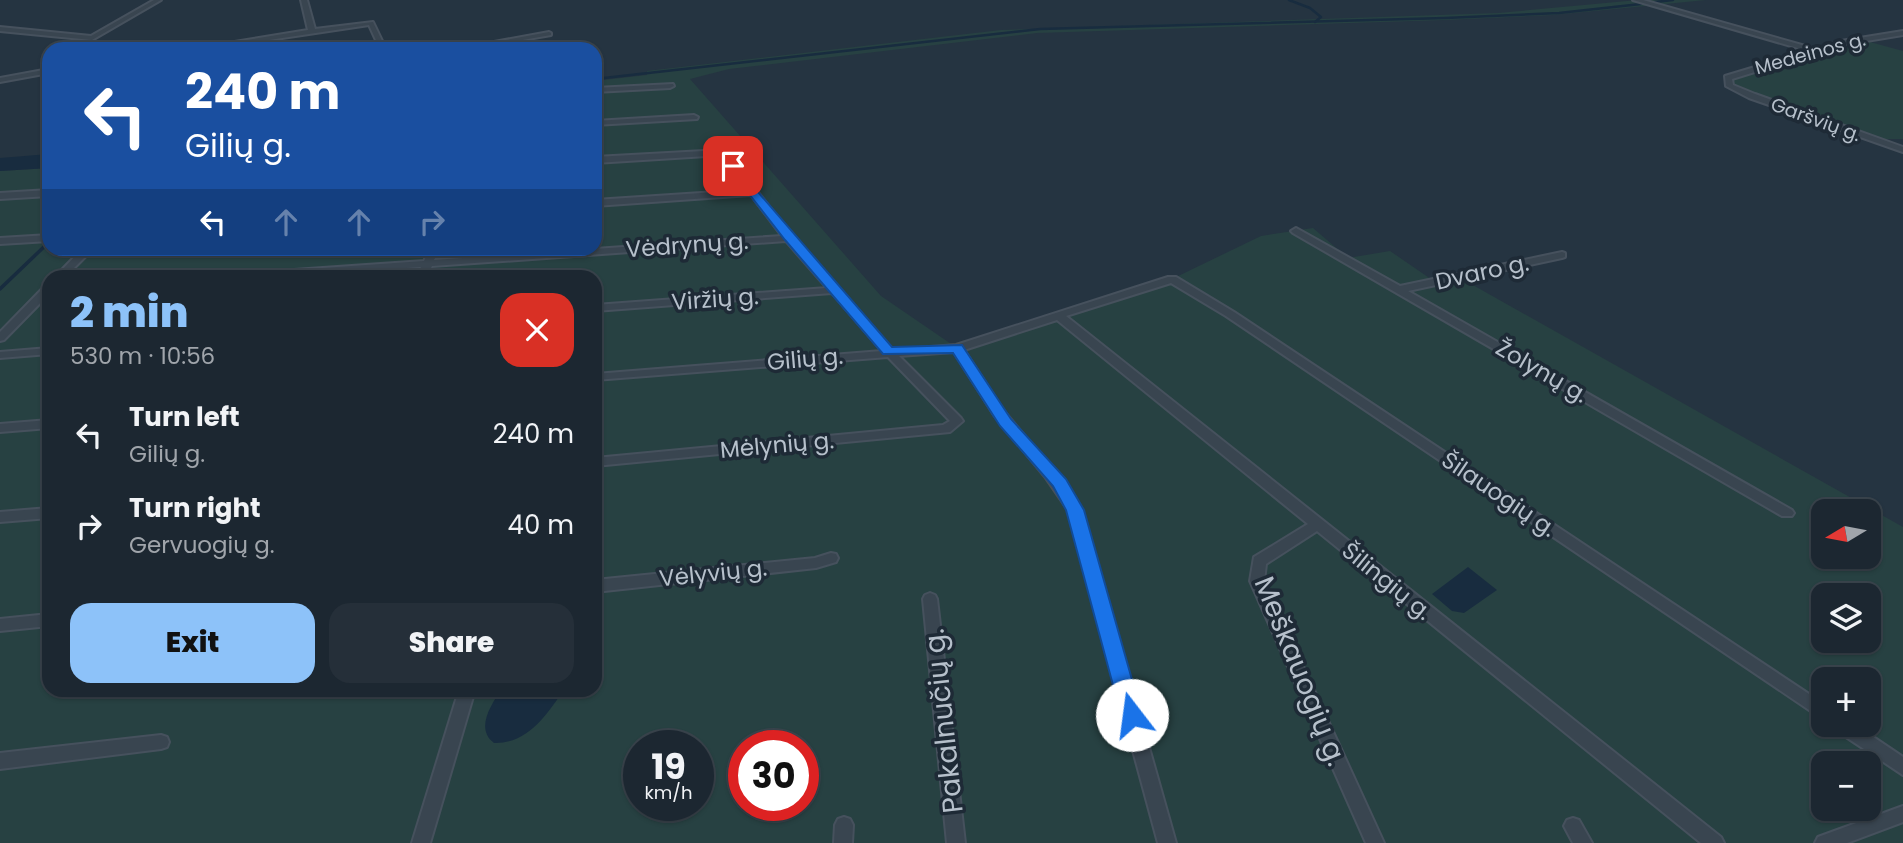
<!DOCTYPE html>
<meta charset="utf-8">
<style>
body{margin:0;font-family:Poppins,sans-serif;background:#252f39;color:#f1f3f6;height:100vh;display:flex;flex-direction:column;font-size:26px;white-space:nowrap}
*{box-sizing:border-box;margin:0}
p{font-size:23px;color:#a0a5ab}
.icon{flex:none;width:38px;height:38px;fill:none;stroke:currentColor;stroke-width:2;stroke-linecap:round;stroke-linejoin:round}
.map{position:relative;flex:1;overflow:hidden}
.drawer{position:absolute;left:42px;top:270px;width:560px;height:427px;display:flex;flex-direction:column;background:#1c2731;border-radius:21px;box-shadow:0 2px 5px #0004,0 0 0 2px #3a444d}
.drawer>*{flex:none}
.top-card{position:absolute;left:42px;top:42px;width:560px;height:214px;border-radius:21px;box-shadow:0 2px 5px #0004,0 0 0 2px #3a444d;background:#1a4fa0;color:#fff;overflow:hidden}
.needle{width:46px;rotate:260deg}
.controls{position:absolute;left:1811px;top:499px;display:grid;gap:14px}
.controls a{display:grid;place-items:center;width:70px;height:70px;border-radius:14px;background:#1c2731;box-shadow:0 2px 5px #0004,0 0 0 2px #3a444d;font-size:35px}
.speed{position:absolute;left:623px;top:730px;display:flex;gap:14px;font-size:35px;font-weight:700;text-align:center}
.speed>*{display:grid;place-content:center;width:91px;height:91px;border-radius:50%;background:#1c2731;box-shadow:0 2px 5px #0004,0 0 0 2px #3a444d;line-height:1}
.speed small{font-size:18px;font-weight:400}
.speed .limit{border:10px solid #d22;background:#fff;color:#111}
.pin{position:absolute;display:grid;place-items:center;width:60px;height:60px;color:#fff;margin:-30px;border-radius:14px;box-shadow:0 4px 10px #0006}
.me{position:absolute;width:77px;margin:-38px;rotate:345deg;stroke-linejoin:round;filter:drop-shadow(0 0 5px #0008)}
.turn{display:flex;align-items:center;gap:24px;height:147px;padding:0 28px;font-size:32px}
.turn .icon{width:91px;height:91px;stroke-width:2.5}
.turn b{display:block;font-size:49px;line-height:60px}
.lanes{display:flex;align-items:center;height:66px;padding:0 28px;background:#0003;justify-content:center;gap:35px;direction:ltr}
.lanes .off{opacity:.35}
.round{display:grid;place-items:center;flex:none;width:74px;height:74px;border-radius:21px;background:#252f39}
.overview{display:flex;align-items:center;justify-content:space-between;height:119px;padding:0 28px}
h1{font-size:42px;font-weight:800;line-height:52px;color:#8dc2f9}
.cta{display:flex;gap:14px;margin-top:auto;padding:14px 28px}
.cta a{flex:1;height:80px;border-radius:21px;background:#8dc2f9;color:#111;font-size:28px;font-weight:800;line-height:80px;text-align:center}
.cta a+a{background:#252f39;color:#f1f3f6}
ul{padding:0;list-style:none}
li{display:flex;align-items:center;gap:21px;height:91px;padding:0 28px}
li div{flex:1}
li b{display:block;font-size:26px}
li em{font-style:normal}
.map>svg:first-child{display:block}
.green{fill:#274142;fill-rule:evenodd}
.water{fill:#182c3f}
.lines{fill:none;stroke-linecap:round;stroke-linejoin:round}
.stream-far1{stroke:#182c3f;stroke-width:2.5}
.stream{stroke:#182c3f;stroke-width:3.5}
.street-casing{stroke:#46515d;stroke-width:4}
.street{fill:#394550;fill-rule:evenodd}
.route{fill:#1a73e8;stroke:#114b97;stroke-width:2}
.labels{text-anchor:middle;stroke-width:7;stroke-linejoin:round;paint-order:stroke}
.far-street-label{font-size:19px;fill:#b6c0cb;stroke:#1e2a36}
.street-label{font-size:23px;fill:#b6c0cb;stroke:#1e2a36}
.near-street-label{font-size:28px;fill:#b6c0cb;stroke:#1e2a36}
</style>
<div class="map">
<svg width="1903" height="843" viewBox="0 0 1903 843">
<rect width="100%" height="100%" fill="#253441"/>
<g class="green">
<path d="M1638,0H1706L1553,15L1445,20L1037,33L729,69L690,79L881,296L957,348L1172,279L1261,236L1313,228L1348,258L1390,251L1441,286L1464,280L1903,527V843H0V171L49,168V248H595V81L647,75V71L1001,30L1498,13ZM49,276H595V690H49ZM1824,511H1869V556H1824ZM1824,595H1869V640H1824ZM1824,679H1869V724H1824ZM639,746H698V805H639ZM744,746H803V805H744ZM1824,763H1869V808H1824Z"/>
<polygon points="1859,39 1903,51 1903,139 1870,139 1730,86 1733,74"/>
</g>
<g class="water">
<polygon points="49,154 49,168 0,171 0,158"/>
<polygon points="1468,567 1497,590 1464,613 1452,611 1432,594"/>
<path d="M501,690H564C547,714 528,744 494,743C475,729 491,705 501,690Z"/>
</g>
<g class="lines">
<g class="stream-far1">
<polyline points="1289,0 1310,8 1321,17 1315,22"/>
<polyline points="1655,2 1673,0"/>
<polyline points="595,79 1040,29 1445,18 1559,13 1641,4"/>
</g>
<polyline class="stream" points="0,289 49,242"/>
<g class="street-casing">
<g id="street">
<polygon points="154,0 161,0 92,40 0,31 0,27 91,36"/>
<polygon points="301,0 307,0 315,29 373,22 386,49 380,49 369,25 208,49 191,49 308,30"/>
<polygon points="1633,0 1643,0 1816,49 1841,41 1903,31 1903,35 1842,45 1732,79 1733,85 1755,94 1903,147 1903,152 1749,98 1726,86 1725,76 1808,51"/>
<polygon points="549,32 551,33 551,35 471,49 456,49"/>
<polygon points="49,69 49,73 0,82 0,78"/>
<polygon points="673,84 674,86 670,88 595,92 595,88"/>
<polygon points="694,115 698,117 697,119 595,125 595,121"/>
<polygon points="704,151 708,154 707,156 595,163 595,157"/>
<polygon points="733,163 736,164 792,236 893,350 956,345 1168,277 1176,277 1234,312 1824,704 1824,720 1226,316 1171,283 1066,316 1721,837 1724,843 1701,843 1317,531 1266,564 1264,581 1384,843 1366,843 1250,581 1254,557 1308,524 1057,320 964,350 1003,410 1055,472 1082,510 1176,843 1158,843 1068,510 1046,478 994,415 954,352 899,356 961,418 963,421 950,432 595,466 595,458 943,425 950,421 888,357 595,380 595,374 882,351 832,293 595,311 595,305 827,288 786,241 432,266 427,276 417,276 421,267 286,276 245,276 250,273 424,261 430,248 440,248 434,260 782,236 751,195 595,206 595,200 747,190 729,166"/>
<polygon points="49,190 49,196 0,199 0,193"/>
<polygon points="1296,228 1400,286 1562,252 1565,253 1565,257 1562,258 1408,291 1792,510 1794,513 1792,516 1782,516 1293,233 1291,231"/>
<polygon points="49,235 49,241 0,244 0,238"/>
<polygon points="83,248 94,248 66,276 56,276"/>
<polygon points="49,285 49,294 4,340 0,341 0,332 45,286"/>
<polygon points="49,348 49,354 0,358 0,352"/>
<polygon points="49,420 49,428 0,432 0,424"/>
<polygon points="49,508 49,518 0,522 0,512"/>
<polygon points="831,553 836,554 838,558 836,562 816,568 595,592 595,580 815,558"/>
<polygon points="930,593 935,595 937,599 965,843 947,843 923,599 925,595"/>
<polygon points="49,614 49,626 0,631 0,619"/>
<polygon points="459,690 475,690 430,843 412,843"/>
<polygon points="1832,724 1854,724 1903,757 1903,775 1834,729"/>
<polygon points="161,735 167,737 169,742 167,747 161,749 0,769 0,753"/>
<polygon points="1903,806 1903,822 1847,843 1815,843 1818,837"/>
<polygon points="844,817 850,819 853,825 852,843 834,843 835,825 838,819"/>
<polygon points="1573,818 1579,820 1592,843 1573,843 1564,826 1567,820"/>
</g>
</g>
<use href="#street" class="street"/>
</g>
<polygon class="route" points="733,163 892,347 962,345 1011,419 1066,479 1084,510 1142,715 1139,721 1132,724 1124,721 1121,715 1066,510 1053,486 1000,426 953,353 883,354 785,240 727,166"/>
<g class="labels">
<g class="far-street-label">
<text transform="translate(1810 53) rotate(-15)" y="7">Medeinos g.</text>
<text transform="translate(1816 119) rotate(20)" y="7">Garšvių g.</text>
</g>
<g class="street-label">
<text transform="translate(687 245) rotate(-4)" y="8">Vėdrynų g.</text>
<text transform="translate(1482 272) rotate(-12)" y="8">Dvaro g.</text>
<text transform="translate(715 299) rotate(-4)" y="8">Viržių g.</text>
<text transform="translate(805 359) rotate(-5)" y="8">Gilių g.</text>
<text transform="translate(1542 371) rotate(30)" y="8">Žolynų g.</text>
<text transform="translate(777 445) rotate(-5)" y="8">Mėlynių g.</text>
<text transform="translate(1499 494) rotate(34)" y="8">Šilauogių g.</text>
<text transform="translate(713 573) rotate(-6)" y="8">Vėlyvių g.</text>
<text transform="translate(1387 581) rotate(39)" y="8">Šilingių g.</text>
</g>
<g class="near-street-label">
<text transform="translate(1301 671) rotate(68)" y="10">Meškauogių g.</text>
<text transform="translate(943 721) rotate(-96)" y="10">Pakalnučių g.</text>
</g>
</g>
</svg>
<div class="controls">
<a><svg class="needle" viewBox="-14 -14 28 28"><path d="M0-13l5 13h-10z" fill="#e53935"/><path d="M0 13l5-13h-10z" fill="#a0a5ab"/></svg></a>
<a><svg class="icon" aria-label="layers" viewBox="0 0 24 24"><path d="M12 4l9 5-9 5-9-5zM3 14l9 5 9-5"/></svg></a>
<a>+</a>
<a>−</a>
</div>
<div class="speed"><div>19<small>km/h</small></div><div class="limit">30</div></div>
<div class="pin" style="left:733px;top:166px;background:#d93025"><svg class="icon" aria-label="arrive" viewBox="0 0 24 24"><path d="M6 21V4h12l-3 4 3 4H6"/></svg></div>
<svg class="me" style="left:1132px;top:715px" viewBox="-20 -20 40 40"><circle r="19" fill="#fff"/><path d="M0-13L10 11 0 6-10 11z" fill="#1a73e8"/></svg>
<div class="top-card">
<div class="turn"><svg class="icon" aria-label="left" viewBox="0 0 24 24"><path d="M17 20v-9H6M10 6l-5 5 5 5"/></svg><div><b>240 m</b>Gilių g.</div></div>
<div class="lanes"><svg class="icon" aria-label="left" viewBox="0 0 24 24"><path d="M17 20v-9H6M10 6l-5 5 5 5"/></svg><svg class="icon off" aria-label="ahead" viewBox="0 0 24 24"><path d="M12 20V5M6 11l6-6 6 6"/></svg><svg class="icon off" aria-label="ahead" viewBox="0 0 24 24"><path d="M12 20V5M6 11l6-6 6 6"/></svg><svg class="icon off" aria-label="right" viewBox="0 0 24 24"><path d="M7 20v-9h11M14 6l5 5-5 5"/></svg></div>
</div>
<section class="drawer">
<div class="overview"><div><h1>2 min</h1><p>530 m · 10:56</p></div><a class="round" style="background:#d93025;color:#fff"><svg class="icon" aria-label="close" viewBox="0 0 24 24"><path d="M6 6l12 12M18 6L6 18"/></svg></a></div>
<ul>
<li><svg class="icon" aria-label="left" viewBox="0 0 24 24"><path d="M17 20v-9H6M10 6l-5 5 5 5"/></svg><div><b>Turn left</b><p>Gilių g.</p></div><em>240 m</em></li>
<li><svg class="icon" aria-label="right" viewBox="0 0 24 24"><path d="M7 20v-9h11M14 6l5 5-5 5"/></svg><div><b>Turn right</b><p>Gervuogių g.</p></div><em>40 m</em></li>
</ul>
<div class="cta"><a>Exit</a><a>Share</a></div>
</section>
</div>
